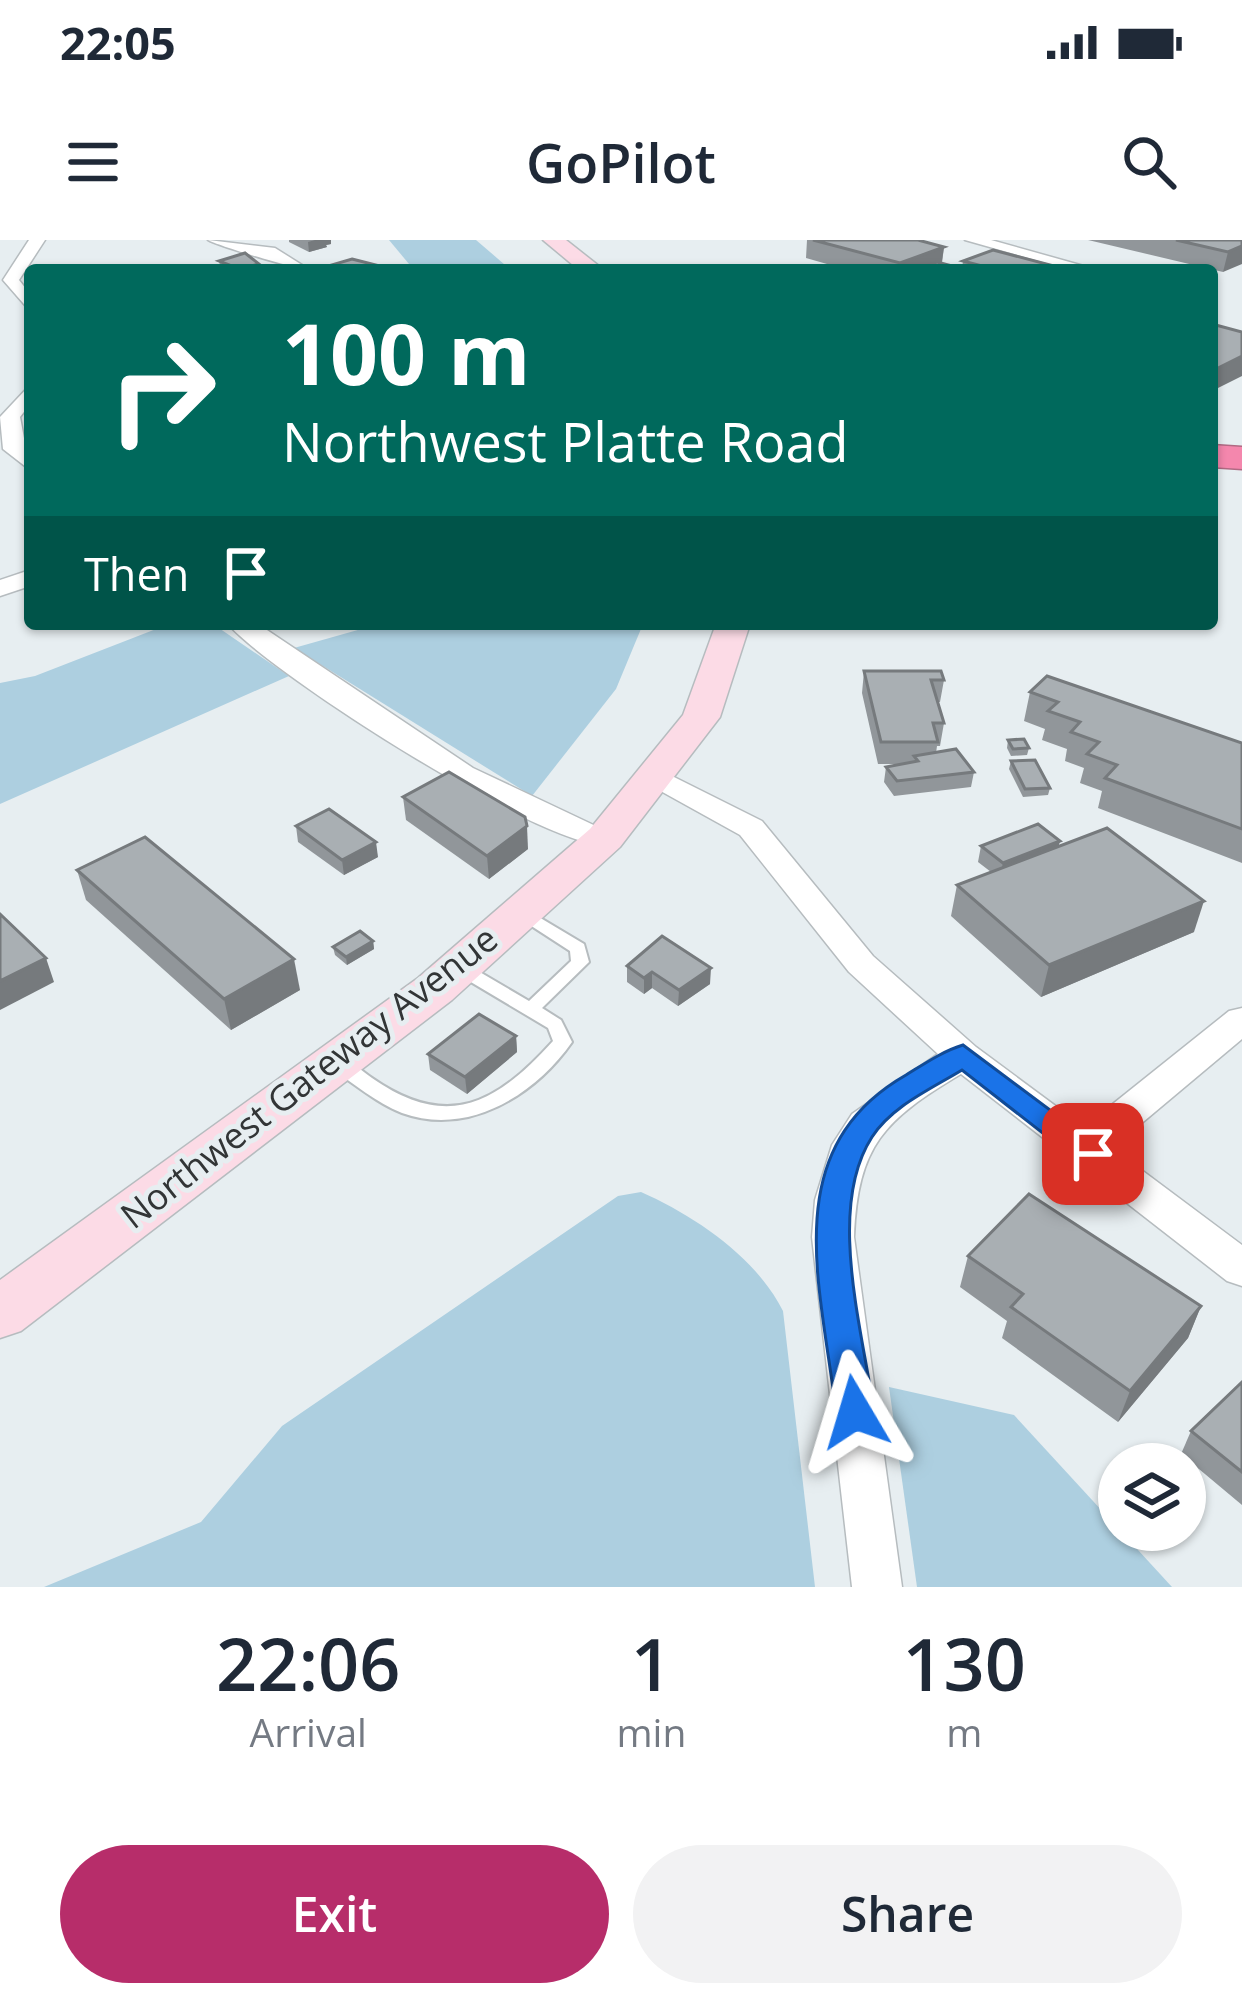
<!DOCTYPE html>
<style>
body{margin:0;font-family:"Open Sans",sans-serif;background:#f2f2f3;color:#1f2937;height:100vh;display:flex;flex-direction:column;font-size:45px;white-space:nowrap}
*{box-sizing:border-box;margin:0}
p{font-size:39px;color:#747a83}
.icon{flex:none;width:66px;height:66px;fill:none;stroke:currentColor;stroke-width:2;stroke-linecap:round;stroke-linejoin:round}
.map{position:relative;height:1347px;overflow:hidden}
.details{display:flex;flex-direction:column;background:#fff;flex:1}
.details>*{flex:none}
.guide{position:absolute;left:24px;top:24px;width:1194px;height:366px;border-radius:12px;box-shadow:0 3px 9px #0004;background:#00695c;color:#fff;overflow:hidden}
.controls{position:absolute;left:1098px;top:1203px;display:grid;gap:24px}
.controls a{display:grid;place-items:center;width:108px;height:108px;border-radius:50%;background:#fff;box-shadow:0 3px 9px #0004;font-size:60px}
.pin{position:absolute;display:grid;place-items:center;width:102px;height:102px;color:#fff;margin:-51px;border-radius:24px;box-shadow:0 6px 18px #0006}
.me{position:absolute;width:132px;margin:-66px;rotate:353deg;stroke-linejoin:round;filter:drop-shadow(0 0 9px #0008)}
.turn{display:flex;align-items:center;gap:42px;height:252px;padding:0 60px;font-size:54px}
.turn .icon{width:156px;height:156px;stroke-width:2.5}
.turn b{display:block;font-size:84px;line-height:102px}
.then{display:flex;align-items:center;height:114px;padding:0 60px;background:#0003;gap:24px;font-size:45px}
.eta{display:flex;justify-content:space-evenly;align-items:center;height:204px;text-align:center}
.eta b{font-size:72px;font-weight:600;line-height:84px}
.button{display:flex;gap:24px;margin-top:auto;padding:24px 60px}
.button a{flex:1;height:138px;border-radius:72px;background:#b72d6a;color:#fff;font-size:48px;font-weight:600;line-height:138px;text-align:center}
.button a+a{background:#f2f2f3;color:#1f2937}
.status{display:flex;justify-content:space-between;align-items:center;height:84px;padding:0 60px;background:#fff;direction:ltr}
.status svg{height:33px;fill:currentColor}
header{display:flex;justify-content:space-between;align-items:center;height:156px;padding:0 60px;background:#fff;font-size:54px;font-weight:600}
.map>svg:first-child{display:block}
.green{fill:#adcfe0}
.lines{fill:none;stroke-linecap:round;stroke-linejoin:round}
.service-casing{stroke:#b6bcbf;stroke-width:4}
.minor-casing{stroke:#b6bcbf;stroke-width:3}
.secondary-casing{stroke:#b6bcbf;stroke-width:3}
.motorway-casing{stroke:#b06a83;stroke-width:3}
.service{fill:#fff;fill-rule:evenodd}
.minor{fill:#fff;fill-rule:evenodd}
.secondary{fill:#fcdbe6;fill-rule:evenodd}
.motorway{fill:#f487ad;fill-rule:evenodd}
.wall{fill:#91969a}
.shaded-wall{fill:#767a7d}
.building{fill:#a9afb3;stroke:#767a7d;stroke-width:3}
.route{fill:#1a73e8;stroke:#114b97;stroke-width:3}
.labels{text-anchor:middle;stroke-width:10;stroke-linejoin:round;paint-order:stroke}
.street-label{font-size:36px;fill:#323536;stroke:#e7eef1}
</style>
<div class="status"><b>22:05</b><svg viewBox="0 0 49 12"><path d="M0 12V9h3v3zM5 12V6h3v6zM10 12V3h3v9zM15 12V0h3v12zM26 1h20v11H26zM47 4h2v5h-2z"/></svg></div>
<header><svg class="icon" aria-label="menu" viewBox="0 0 24 24"><path d="M4 6h16M4 12h16M4 18h16"/></svg>GoPilot<svg class="icon" aria-label="search" viewBox="0 0 24 24"><circle cx="10" cy="10" r="6"/><path d="M15 15l6 6"/></svg></header>
<div class="map">
<svg width="1242" height="1347" viewBox="0 0 1242 1347">
<rect width="100%" height="100%" fill="#e7eef1"/>
<g class="green">
<polygon points="389,0 476,0 511,30 414,30"/>
<polygon points="169,384 213,384 289,436 0,564 0,443 35,436"/>
<polygon points="379,384 643,384 616,449 532,556 294,408"/>
<path d="M641,952C695,976 756,1017 783,1071L815,1347H44L201,1282L282,1186L618,956Z"/>
<polygon points="889,1147 1014,1175 1172,1347 917,1347"/>
</g>
<g class="lines">
<g class="service-casing">
<path id="service" d="M522,667L584,704L589,722L542,768L561,780L572,802C535,855 468,897 402,873C376,863 354,843 330,828L328,823L330,818C347,816 358,828 372,838C448,891 496,864 553,801L548,788L454,732L451,728L460,722L466,724L529,761L571,721L570,711L516,676L514,672L516,668Z"/>
</g>
<g class="minor-casing">
<g id="minor">
<polygon points="29,0 45,0 19,40 30,54 30,71 3,40"/>
<path d="M208,0L275,8L310,30C299,30 218,6 208,0Z"/>
<polygon points="965,0 991,0 1098,30 1071,30"/>
<polygon points="30,145 30,164 20,177 30,230 3,209 0,177"/>
<polygon points="30,330 30,346 0,356 0,340"/>
<path d="M228,384H258L473,528L621,598L616,605C557,619 270,433 228,384Z"/>
<path d="M658,529L762,581L873,716L976,807L1084,887L1229,771L1242,768V799L1112,908L1242,1005V1046L1227,1041L961,834C884,880 858,905 854,997L902,1347H852L812,997L815,960L832,905L852,874L938,814L849,732L740,595L648,544L643,538L648,532Z"/>
</g>
</g>
<g class="secondary-casing">
<g id="secondary">
<polygon points="543,0 566,0 604,30 579,30"/>
<polygon points="716,384 750,384 720,477 620,607 452,760 21,1091 0,1098 0,1040 418,738 590,589 683,475"/>
</g>
</g>
<g class="motorway-casing">
<polygon id="motorway" points="1212,205 1242,207 1242,229 1212,227"/>
</g>
<use href="#service" class="service"/>
<use href="#minor" class="minor"/>
<use href="#secondary" class="secondary"/>
<use href="#motorway" class="motorway"/>
</g>
<g class="wall">
<polygon points="289,0 331,0 331,4 326,5 327,7 309,12 289,2"/>
<polygon points="807,0 918,0 944,7 942,23 962,29 963,21 1069,30 848,30 806,18"/>
<polygon points="1088,0 1242,0 1223,32"/>
<polygon points="219,21 259,24 260,30 221,30"/>
<polygon points="864,431 944,440 940,462 938,462 944,483 940,506 937,506 936,513 974,532 971,547 894,556 884,542 886,527 902,524 878,524 862,453"/>
<polygon points="1030,452 1242,503 1242,623 1098,568 1102,551 1080,543 1084,528 1065,521 1067,509 1042,500 1045,489 1024,481"/>
<polygon points="1008,500 1029,508 1027,515 1011,516 1007,508"/>
<polygon points="1011,521 1050,548 1048,555 1023,557 1009,529"/>
<polygon points="403,557 528,609 489,639 406,580"/>
<polygon points="296,586 378,617 344,635 298,602"/>
<polygon points="1060,601 1058,607 1194,692 1041,757 951,676 957,645 991,632 978,622 981,606"/>
<polygon points="77,630 300,750 231,790 86,660"/>
<polygon points="373,701 374,709 347,725 335,715 333,707"/>
<polygon points="627,726 710,744 678,766 652,748 644,754 627,742"/>
<polygon points="516,796 517,812 467,854 430,830 428,814"/>
<polygon points="968,1016 1201,1066 1188,1098 1118,1182 1002,1098 1007,1081 960,1047"/>
<polygon points="1242,1142 1242,1265 1181,1214 1191,1191"/>
</g>
<g class="shaded-wall">
<polygon points="315,0 331,0 331,4 326,5 327,7 309,12 308,2"/>
<polygon points="1242,6 1242,24 1223,32 1228,12"/>
<polygon points="944,7 941,27 933,30 899,30 900,23"/>
<polygon points="259,24 260,30 239,30 239,29"/>
<polygon points="1242,116 1242,136 1212,151 1212,131"/>
<polygon points="527,586 528,609 489,639 487,616"/>
<polygon points="1060,601 1056,616 999,639 1003,623"/>
<polygon points="376,602 378,617 344,635 342,620"/>
<polygon points="1204,661 1194,692 1041,757 1049,725"/>
<polygon points="373,701 374,709 347,725 346,717"/>
<polygon points="46,718 54,742 0,770 0,741"/>
<polygon points="294,719 300,750 231,790 224,759"/>
<polygon points="711,728 710,744 678,766 679,750"/>
<polygon points="652,732 652,748 644,754 644,738"/>
<polygon points="516,796 517,812 467,854 465,837"/>
<polygon points="1201,1066 1188,1098 1118,1182 1130,1151"/>
</g>
<g class="building">
<polygon points="813,0 918,0 944,7 900,23"/>
<polygon points="1176,0 1242,0 1242,6 1228,12"/>
<polygon points="993,10 1069,30 997,30 963,21"/>
<polygon points="245,13 259,24 239,29 219,21"/>
<polygon points="352,19 380,26 366,30 345,30 328,26"/>
<polygon points="937,22 967,30 915,30"/>
<polygon points="1212,84 1242,92 1242,116 1212,131"/>
<polygon points="864,431 941,431 944,440 931,440 944,483 933,483 938,502 881,502"/>
<polygon points="1047,436 1242,503 1242,589 1105,538 1117,525 1087,514 1099,502 1071,492 1080,482 1048,471 1058,462 1030,452"/>
<polygon points="1024,499 1029,508 1013,509 1008,500"/>
<polygon points="956,509 974,532 897,541 886,527 918,521 914,516"/>
<polygon points="1035,520 1050,548 1025,549 1011,521"/>
<polygon points="449,532 525,577 527,586 487,616 403,557"/>
<polygon points="329,569 376,602 342,620 296,586"/>
<polygon points="1038,584 1060,601 1003,623 981,606"/>
<polygon points="1107,588 1204,661 1049,725 957,645"/>
<polygon points="145,597 294,719 224,759 77,630"/>
<polygon points="0,674 46,718 0,741"/>
<polygon points="360,691 373,701 346,717 333,707"/>
<polygon points="662,696 711,728 679,750 652,732 644,738 627,726"/>
<polygon points="479,774 516,796 465,837 428,814"/>
<polygon points="1029,954 1201,1066 1130,1151 1011,1067 1023,1054 968,1016"/>
<polygon points="1242,1142 1242,1232 1191,1191"/>
</g>
<path class="route" d="M963,805L1109,914L1093,927L1081,923L962,830C931,849 892,866 872,897C826,968 863,1091 874,1172L868,1184L855,1189L841,1184L836,1172C822,1048 775,910 906,835C924,824 943,811 963,805Z"/>
<g class="labels">
<g class="street-label">
<text transform="translate(309 837) rotate(-38)" y="13">Northwest Gateway Avenue</text>
</g>
</g>
</svg>
<div class="controls">
<a><svg class="icon" aria-label="layers" viewBox="0 0 24 24"><path d="M12 4l9 5-9 5-9-5zM3 14l9 5 9-5"/></svg></a>
</div>
<div class="pin" style="left:1093px;top:914px;background:#d93025"><svg class="icon" aria-label="arrive" viewBox="0 0 24 24"><path d="M6 21V4h12l-3 4 3 4H6"/></svg></div>
<svg class="me" style="left:855px;top:1172px" viewBox="-20 -20 40 40"><path d="M0-17L14 15 0 8-14 15z" fill="#1a73e8" stroke="#fff" stroke-width="4"/></svg>
<div class="guide">
<div class="turn"><svg class="icon" aria-label="right" viewBox="0 0 24 24"><path d="M7 20v-9h11M14 6l5 5-5 5"/></svg><div><b>100 m</b>Northwest Platte Road</div></div>
<div class="then">Then<svg class="icon" aria-label="arrive" viewBox="0 0 24 24"><path d="M6 21V4h12l-3 4 3 4H6"/></svg></div>
</div>
</div>
<section class="details">
<div class="eta">
<div><b>22:06</b><p>Arrival</p></div>
<div><b>1</b><p>min</p></div>
<div><b>130</b><p>m</p></div>
</div>
<div class="button"><a>Exit</a><a>Share</a></div>
</section>
